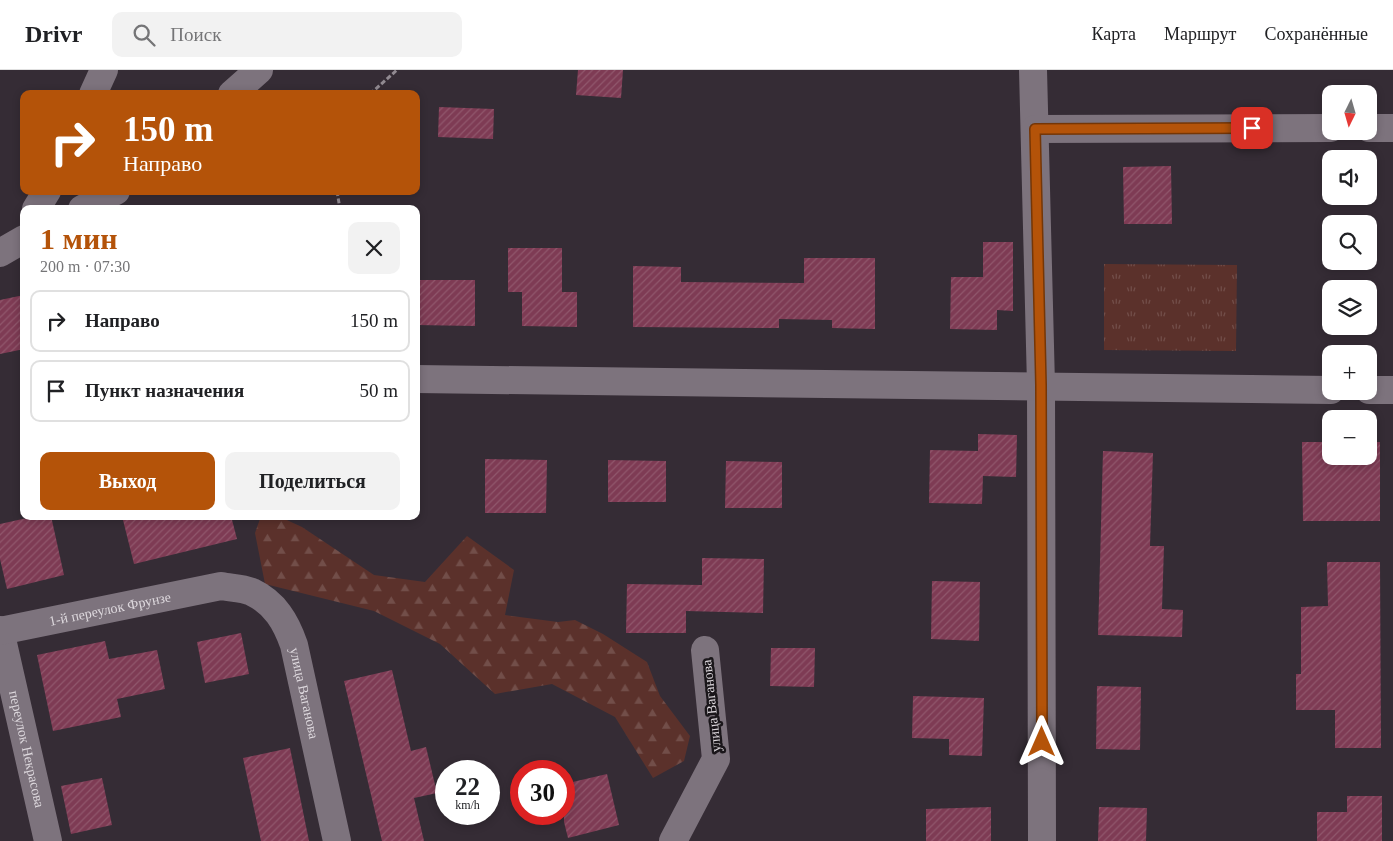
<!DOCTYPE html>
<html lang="ru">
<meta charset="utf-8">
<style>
body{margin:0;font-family:Georgia,serif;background:#f2f2f2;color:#202124;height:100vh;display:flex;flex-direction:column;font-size:19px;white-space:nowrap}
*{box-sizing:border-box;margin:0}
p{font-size:16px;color:#757577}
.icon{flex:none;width:28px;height:28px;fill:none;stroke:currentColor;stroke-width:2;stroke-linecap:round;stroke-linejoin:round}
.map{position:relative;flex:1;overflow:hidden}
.side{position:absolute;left:20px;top:135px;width:400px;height:315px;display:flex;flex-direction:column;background:#fff;border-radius:10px;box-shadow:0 2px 8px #0003}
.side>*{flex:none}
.guide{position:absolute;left:20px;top:20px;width:400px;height:105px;border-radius:10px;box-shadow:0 2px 8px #0003;background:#b45309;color:#fff;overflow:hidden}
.needle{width:32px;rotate:185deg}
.tools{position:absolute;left:1322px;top:15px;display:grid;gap:10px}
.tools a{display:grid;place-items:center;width:55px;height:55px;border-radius:10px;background:#fff;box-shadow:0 2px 8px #0003;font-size:25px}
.speed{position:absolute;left:435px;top:690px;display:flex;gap:10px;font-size:25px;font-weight:700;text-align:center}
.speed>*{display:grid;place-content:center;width:65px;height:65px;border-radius:50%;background:#fff;box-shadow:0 2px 8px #0003;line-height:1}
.speed small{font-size:12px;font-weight:400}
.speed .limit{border:8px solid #d22;background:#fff;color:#111}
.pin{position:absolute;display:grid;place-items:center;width:42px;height:42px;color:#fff;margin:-21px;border-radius:10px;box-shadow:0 2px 8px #0006}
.me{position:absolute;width:55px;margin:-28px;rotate:0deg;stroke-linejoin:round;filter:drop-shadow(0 0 4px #0008)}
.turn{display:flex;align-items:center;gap:18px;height:105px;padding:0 20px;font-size:22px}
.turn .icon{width:65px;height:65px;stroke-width:2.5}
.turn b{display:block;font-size:35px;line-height:42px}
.round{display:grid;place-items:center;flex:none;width:52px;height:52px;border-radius:10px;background:#f2f2f2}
.summary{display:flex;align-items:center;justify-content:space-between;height:85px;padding:0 20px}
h1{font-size:30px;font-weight:800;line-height:38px;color:#b45309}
.cta{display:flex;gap:10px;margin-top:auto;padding:10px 20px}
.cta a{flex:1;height:58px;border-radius:10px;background:#b45309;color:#fff;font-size:20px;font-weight:800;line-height:58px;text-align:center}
.cta a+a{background:#f2f2f2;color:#202124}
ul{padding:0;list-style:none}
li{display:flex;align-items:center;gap:15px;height:62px;margin:0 10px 8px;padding:0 10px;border:2px solid #e0e0e0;border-radius:10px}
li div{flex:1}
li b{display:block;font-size:19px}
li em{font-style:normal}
header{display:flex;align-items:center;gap:30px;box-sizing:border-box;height:70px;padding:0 25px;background:#fff;border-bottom:1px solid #e0e0e0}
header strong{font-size:24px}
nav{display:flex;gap:28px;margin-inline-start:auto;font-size:18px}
.search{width:350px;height:45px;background:#f2f2f2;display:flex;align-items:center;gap:12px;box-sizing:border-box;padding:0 18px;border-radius:10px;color:#757577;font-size:19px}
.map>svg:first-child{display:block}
.grass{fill:url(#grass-tufts)}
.forest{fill:url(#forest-firs)}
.building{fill:url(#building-hatch)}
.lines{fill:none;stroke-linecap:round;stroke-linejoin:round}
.path{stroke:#918a91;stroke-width:3;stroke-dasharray:5 2.5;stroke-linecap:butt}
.minor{stroke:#7d737d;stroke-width:28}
.route-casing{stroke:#753606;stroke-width:12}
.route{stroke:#b45309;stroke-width:9}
.labels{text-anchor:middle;stroke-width:5;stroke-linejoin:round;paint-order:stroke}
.street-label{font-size:14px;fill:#ddd8dd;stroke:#1a161a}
</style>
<header>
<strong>Drivr</strong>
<div class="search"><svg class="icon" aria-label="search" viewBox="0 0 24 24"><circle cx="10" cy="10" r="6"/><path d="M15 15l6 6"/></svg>Поиск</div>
<nav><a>Карта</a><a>Маршрут</a><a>Сохранённые</a></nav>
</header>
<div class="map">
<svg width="1393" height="771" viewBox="0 0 1393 771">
<defs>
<pattern id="grass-tufts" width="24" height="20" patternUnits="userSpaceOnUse" patternTransform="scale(1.25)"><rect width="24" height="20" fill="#5b312b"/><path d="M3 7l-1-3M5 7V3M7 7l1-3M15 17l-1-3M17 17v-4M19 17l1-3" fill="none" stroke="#724e49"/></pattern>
<pattern id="forest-firs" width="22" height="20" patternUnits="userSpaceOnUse" patternTransform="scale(1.25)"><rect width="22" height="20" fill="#5b312b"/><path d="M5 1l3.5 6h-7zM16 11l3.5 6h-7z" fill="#724e49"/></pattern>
<pattern id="building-hatch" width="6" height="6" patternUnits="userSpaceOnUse" patternTransform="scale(1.25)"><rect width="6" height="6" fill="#7e3b54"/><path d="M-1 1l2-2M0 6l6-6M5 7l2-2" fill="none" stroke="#90576c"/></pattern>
</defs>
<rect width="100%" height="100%" fill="#352c35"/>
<polygon class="grass" points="1104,194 1237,195 1236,281 1104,280"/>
<polygon class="forest" points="261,446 278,446 302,457 374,505 425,512 467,466 514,500 505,545 558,552 575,550 603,564 647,592 660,626 690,666 684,691 653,708 615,647 552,614 495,624 440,574 374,541 265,514 255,463"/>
<g class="building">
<polygon points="578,0 623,0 621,28 576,25"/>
<polygon points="439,37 494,39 493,69 438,67"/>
<polygon points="1171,96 1172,154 1124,154 1123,97"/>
<polygon points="983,172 1013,172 1013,241 997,240 997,260 950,259 951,207 983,207"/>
<polygon points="508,178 562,178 562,222 577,222 577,257 522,256 522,222 508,222"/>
<polygon points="804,188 875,188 875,259 832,258 832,250 779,249 779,258 633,257 633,196 681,197 681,212 804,213"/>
<polygon points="416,210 475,210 475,256 416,255"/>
<polygon points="24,225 24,279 0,284 0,230"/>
<polygon points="978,364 1017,365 1016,407 983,406 982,434 929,433 930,380 978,381"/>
<polygon points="1302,372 1331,372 1331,386 1369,386 1369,372 1380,372 1380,451 1303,451"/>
<polygon points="1103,381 1153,383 1150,476 1164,476 1162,539 1183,540 1182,567 1098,565"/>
<polygon points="485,389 547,390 546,443 485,443"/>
<polygon points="608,390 666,391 666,432 608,432"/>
<polygon points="726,391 782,392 782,438 725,438"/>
<polygon points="36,446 51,446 64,505 7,519 0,489 0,454"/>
<polygon points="122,446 231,446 237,469 134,494"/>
<polygon points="702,488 764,489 763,543 686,541 686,563 626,563 627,514 702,515"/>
<polygon points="1327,492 1380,492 1381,678 1335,678 1335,640 1296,640 1296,604 1301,604 1301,537 1328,536"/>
<polygon points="932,511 980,512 979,571 931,569"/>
<polygon points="241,563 249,604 205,613 197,572"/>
<polygon points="105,571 109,589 157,580 165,619 117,629 121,647 53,661 37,585"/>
<polygon points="771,578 815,578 814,617 770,616"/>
<polygon points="392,600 411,681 426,677 437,723 414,728 424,771 382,771 344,611"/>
<polygon points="1097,616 1141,617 1140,680 1096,679"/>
<polygon points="913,626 984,628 982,686 949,685 949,669 912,668"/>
<polygon points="290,678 309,771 261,771 243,688"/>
<polygon points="607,704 619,755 568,768 564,752 564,714"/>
<polygon points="102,708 112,755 71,764 61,716"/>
<polygon points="1347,726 1382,726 1382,771 1317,771 1317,742 1347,742"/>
<polygon points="991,737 991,771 926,771 926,739"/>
<polygon points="1099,737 1147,738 1146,771 1098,771"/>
</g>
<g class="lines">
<g class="path">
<polyline points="370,24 397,0"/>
<polyline points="337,121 340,139"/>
</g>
<g class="minor">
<polyline points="1033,0 1041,315 1042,771"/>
<polyline points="93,24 104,0"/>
<polyline points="232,24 259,0"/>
<polyline points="1369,58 1393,58"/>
<polyline points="1035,59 1331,58"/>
<polyline points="36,139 47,121"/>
<polyline points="82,139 116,121"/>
<polyline points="0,183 24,169"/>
<polyline points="416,309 1331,320"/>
<polyline points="1369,320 1393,320"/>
<path id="s1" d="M0,560L48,771"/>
<path id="s2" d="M0,561L221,516C231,518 243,518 252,522C275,533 286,552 294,575L337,771"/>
<polyline points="673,771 716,689 705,580"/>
</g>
</g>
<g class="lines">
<g class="route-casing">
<polyline id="route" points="1042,672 1041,315 1035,59 1252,58"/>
</g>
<use href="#route" class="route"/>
</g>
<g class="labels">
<g class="street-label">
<text dy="5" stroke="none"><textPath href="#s2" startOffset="112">1-й переулок Фрунзе</textPath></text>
<text dy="5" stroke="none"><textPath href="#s2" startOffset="376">улица Ваганова</textPath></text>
<text transform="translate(711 636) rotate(-96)" y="5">улица Ваганова</text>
<text dy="5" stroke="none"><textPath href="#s1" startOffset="122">переулок Некрасова</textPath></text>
</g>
</g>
</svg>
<div class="tools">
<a><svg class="needle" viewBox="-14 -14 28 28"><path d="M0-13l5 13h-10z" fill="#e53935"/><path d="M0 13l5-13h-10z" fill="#757577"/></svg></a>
<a><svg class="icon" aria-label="sound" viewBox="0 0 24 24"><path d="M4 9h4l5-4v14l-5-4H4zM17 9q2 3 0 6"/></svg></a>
<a><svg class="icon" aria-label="search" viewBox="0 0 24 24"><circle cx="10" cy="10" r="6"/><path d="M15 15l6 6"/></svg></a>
<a><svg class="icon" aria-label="layers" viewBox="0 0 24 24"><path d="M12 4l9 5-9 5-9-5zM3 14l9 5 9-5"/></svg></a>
<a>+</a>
<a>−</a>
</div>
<div class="speed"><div>22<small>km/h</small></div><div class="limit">30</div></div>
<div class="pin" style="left:1252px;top:58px;background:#d93025"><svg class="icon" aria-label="arrive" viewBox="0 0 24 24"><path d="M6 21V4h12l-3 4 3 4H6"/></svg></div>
<svg class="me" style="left:1042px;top:672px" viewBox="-20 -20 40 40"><path d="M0-17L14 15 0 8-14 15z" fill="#b45309" stroke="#fff" stroke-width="4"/></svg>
<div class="guide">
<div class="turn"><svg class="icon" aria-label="right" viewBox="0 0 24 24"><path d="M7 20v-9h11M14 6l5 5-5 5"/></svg><div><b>150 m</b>Направо</div></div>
</div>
<section class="side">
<div class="summary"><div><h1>1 мин</h1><p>200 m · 07:30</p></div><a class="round"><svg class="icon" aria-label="close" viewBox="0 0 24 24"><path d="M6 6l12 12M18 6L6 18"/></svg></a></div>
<ul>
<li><svg class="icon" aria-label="right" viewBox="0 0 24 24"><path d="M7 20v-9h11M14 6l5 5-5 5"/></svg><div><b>Направо</b></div><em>150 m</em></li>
<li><svg class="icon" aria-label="arrive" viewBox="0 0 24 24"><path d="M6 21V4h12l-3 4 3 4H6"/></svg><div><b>Пункт назначения</b></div><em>50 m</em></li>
</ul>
<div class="cta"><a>Выход</a><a>Поделиться</a></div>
</section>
</div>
